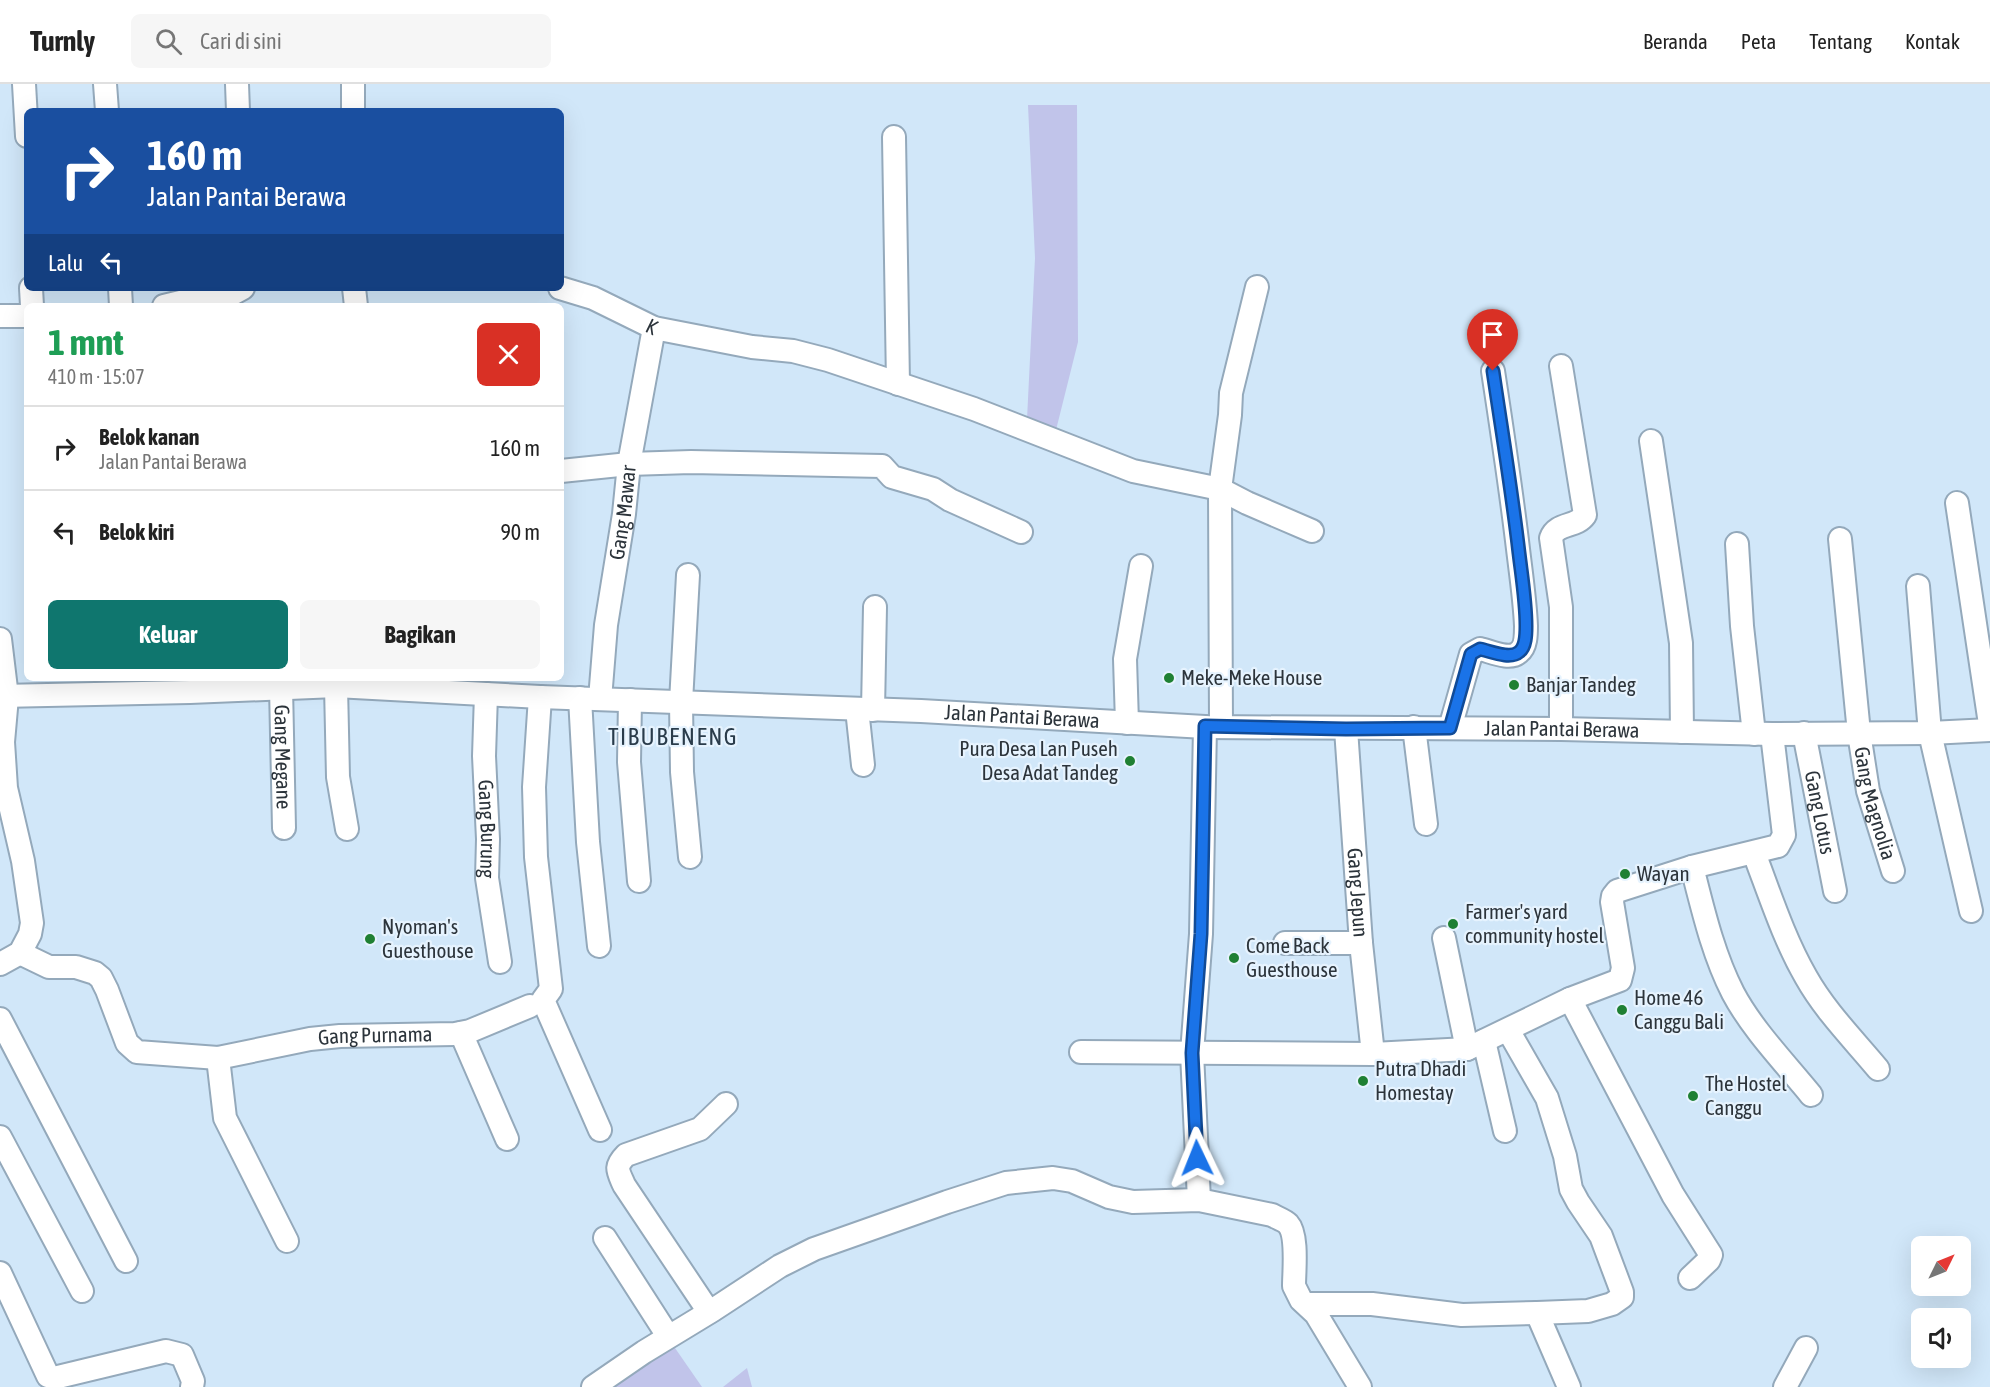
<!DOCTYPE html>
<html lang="id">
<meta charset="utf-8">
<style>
body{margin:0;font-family:"Asap Condensed",sans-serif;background:#f6f6f6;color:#222;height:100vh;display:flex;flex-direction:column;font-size:22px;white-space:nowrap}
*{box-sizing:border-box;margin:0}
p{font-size:20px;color:#767676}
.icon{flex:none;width:33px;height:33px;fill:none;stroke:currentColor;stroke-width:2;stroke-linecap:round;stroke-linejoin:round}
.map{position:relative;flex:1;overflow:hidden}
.panel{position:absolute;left:24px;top:219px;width:540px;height:378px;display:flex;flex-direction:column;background:#fff;border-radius:9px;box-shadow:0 6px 24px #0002}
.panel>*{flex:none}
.hud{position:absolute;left:24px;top:24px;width:540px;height:183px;border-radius:9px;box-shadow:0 6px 24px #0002;background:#1a4fa0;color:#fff;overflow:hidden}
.needle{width:39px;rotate:47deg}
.fabs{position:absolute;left:1911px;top:1152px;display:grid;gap:12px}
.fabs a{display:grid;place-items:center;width:60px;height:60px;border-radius:9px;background:#fff;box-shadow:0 6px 24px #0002;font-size:30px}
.pin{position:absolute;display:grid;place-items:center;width:51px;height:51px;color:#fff;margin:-62px -26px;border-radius:50% 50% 50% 0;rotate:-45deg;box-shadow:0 0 6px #0007}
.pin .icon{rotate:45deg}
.me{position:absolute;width:66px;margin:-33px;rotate:358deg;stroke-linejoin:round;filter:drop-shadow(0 0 4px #0008)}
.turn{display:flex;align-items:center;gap:21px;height:126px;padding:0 24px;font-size:27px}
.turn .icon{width:78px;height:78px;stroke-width:2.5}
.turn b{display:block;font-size:42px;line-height:51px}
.then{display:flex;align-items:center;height:57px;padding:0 24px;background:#0003;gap:12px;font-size:22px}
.round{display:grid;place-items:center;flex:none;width:63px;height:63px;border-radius:9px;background:#f6f6f6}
.summary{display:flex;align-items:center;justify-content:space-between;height:102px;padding:0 24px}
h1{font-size:36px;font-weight:700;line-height:45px;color:#1e9e55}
.primary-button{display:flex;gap:12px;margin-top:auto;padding:12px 24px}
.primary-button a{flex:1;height:69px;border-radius:9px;background:#0f766e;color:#fff;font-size:24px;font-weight:700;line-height:69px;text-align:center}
.primary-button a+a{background:#f6f6f6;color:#222}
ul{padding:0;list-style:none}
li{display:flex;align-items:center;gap:18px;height:84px;padding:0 24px;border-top:2px solid #e0e0e0}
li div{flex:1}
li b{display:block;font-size:22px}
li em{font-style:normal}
header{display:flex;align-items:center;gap:36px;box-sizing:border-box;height:84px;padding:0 30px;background:#fff;border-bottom:2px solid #e0e0e0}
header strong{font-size:28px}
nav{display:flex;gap:33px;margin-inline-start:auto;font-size:21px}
.search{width:420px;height:54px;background:#f6f6f6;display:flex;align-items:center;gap:15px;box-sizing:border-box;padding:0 21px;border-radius:9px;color:#767676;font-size:22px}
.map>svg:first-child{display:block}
.green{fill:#c1c4ea}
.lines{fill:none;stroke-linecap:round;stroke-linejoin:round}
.minor-casing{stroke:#94a9bb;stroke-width:26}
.minor{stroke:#fff;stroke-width:22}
.route-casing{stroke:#114b97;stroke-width:15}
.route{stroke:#1a73e8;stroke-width:10}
.poi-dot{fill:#1f8033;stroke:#e6f3fe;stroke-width:2}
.labels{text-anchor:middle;stroke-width:4.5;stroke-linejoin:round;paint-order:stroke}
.street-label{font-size:21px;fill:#2c343b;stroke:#e6f3fe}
.poi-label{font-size:21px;fill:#2c343b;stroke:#e6f3fe;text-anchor:start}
.quarter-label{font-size:24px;letter-spacing:1.5px;fill:#2a3c4b;stroke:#e6f3fe}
</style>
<header>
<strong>Turnly</strong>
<div class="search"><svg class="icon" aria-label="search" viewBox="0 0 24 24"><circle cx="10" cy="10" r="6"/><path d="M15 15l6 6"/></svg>Cari di sini</div>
<nav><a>Beranda</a><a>Peta</a><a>Tentang</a><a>Kontak</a></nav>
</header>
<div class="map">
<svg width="1990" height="1303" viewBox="0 0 1990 1303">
<rect width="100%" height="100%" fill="#d1e7f9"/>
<g class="green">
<polygon points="1028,21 1077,21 1078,258 1055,350 1027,335 1035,174"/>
<polygon points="666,1251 702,1303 598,1303"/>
<polygon points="747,1284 752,1303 723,1303"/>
</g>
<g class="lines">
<g class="minor-casing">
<g id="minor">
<polyline points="24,0 27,52"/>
<polyline points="105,0 107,27"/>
<polyline points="237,0 238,27"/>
<polyline points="353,27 353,0"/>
<polyline points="894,53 898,300"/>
<polyline points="31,204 32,222"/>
<polyline points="120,204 121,222"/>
<polyline points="354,204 356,222"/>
<path id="s1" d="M560,204L593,214L654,244L752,263L793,267L828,276L974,325L1133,387L1220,405L1247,419L1312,447"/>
<polyline points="164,222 193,215 232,210 243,204"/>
<polyline points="0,232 27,232"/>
<polyline points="1651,357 1681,559 1682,648"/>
<polyline points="561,387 629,380 691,378 882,382 892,393 933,405 950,416 1021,448"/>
<polyline points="1957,419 1990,640"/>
<path id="s2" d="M1840,455L1859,649L1868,707L1893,787"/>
<polyline points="1737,460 1742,542 1754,650"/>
<polyline points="688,491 681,618 682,688 690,773"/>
<polyline points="1918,502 1930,649 1971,827"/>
<polyline points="0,555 7,613 3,658 6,704 23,777 32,839 30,850 20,869 0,880"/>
<polyline points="336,602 338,693 347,745"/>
<path id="s3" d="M281,603L284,744"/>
<path id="s4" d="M486,610L484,672L488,755L487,794L500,878"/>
<path id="s5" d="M0,612L190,608L336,602L540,613L921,627L1205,643L1561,645L1772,650L1930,649L1990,646"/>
<polyline points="540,613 534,703 536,773 551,905 543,916 600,1046"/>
<polyline points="580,614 588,758 599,862"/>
<path id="s6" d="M600,615L606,541L624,430L629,380L654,244"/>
<polyline points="630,616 629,678 639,797"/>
<polyline points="857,625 863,681"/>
<polyline points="873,626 875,523"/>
<polyline points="1127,639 1125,575 1141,482"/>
<polyline points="1221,642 1220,405 1230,331 1231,309 1257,203"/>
<polyline points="1414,643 1426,740"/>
<path d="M1450,644L1471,570L1480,565C1490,567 1510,577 1519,568C1526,563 1526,550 1526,542C1525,517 1521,490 1518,465C1511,405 1502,346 1493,287"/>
<path id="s7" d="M1346,645L1361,859L1373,970"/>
<path d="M1561,645V523L1551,454C1557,438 1576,444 1585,431L1561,282"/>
<path id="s8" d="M1804,649L1835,807"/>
<path d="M1754,769C1770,811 1784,855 1806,893C1825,927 1854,956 1878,985"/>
<path d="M1692,783C1703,826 1713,870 1733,909C1752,945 1785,979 1811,1011"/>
<polyline points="1444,854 1467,965"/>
<polyline points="1285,859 1361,859"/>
<path id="s9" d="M20,869L49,883H76L95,889L101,894L107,906L127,959L137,968L218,974L310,955L340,952L455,950L470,947L530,922"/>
<polyline points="1570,915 1673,1111 1711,1171 1709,1176 1690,1194"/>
<polyline points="0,935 126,1177"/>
<polyline points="461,949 507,1055"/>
<polyline points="1484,957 1505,1047"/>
<polyline points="1081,968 1373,970 1467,965 1570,915 1620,896 1623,884 1612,818 1613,812 1617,807 1692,783 1778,762 1784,751 1772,650"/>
<polyline points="218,974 225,1034 287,1157"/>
<polyline points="0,1053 82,1207"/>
<polyline points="1199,1116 1192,969 1201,850 1205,643"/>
<polyline points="605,1154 668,1252"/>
<polyline points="0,1189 48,1292 54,1294 166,1267 182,1271 193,1297 192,1303"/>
<polyline points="1307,1220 1372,1220 1462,1231 1537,1229 1588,1227 1612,1220 1622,1213 1622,1208 1601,1152 1578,1118 1571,1105 1565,1072 1547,1014 1508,946"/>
<path d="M709,1228L624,1101C618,1087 614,1083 626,1071L700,1045L726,1020"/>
<polyline points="1537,1229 1569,1303"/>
<path d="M593,1303L644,1268L713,1226L780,1182L814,1165L947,1118L1006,1099L1053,1094L1072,1097L1109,1113L1133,1118L1199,1116L1272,1131C1277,1134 1284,1136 1288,1140C1298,1151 1294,1187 1294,1202L1301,1216L1316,1230L1360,1303"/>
<polyline points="1785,1303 1806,1264"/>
</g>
</g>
<use href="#minor" class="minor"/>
</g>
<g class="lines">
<g class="route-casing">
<path id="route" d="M1197,1074L1192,969L1201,850L1205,642L1346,645L1450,644L1471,570L1480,565C1490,567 1510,576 1519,568C1526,563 1526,550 1526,542C1526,518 1522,494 1519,469C1512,408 1502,348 1493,287"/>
</g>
<use href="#route" class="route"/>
</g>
<g class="poi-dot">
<circle cx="1169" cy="594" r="6"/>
<circle cx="1514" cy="601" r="6"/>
<circle cx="1130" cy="677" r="6"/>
<circle cx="1625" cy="790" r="6"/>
<circle cx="1453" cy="840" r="6"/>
<circle cx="370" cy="855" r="6"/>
<circle cx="1234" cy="874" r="6"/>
<circle cx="1622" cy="926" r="6"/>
<circle cx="1363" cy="997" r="6"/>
<circle cx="1693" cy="1012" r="6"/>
</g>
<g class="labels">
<g class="street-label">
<text dy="7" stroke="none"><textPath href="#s1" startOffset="100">K</textPath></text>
<text dy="7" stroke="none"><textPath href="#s6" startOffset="188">Gang Mawar</textPath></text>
<text dy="7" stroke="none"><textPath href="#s5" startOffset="1023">Jalan Pantai Berawa</textPath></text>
<text dy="7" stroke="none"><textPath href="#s5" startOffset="1563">Jalan Pantai Berawa</textPath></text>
<text dy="7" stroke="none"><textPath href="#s3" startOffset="70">Gang Megane</textPath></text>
<text dy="7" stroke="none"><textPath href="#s2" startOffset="267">Gang Magnolia</textPath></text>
<text dy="7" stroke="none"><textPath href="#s8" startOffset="81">Gang Lotus</textPath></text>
<text dy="7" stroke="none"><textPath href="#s4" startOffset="135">Gang Burung</textPath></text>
<text dy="7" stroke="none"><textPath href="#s7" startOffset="164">Gang Jepun</textPath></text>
<text dy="7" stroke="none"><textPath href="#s9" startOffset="411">Gang Purnama</textPath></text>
</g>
<g class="poi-label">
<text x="1181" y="601">Meke-Meke House</text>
<text x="1526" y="608">Banjar Tandeg</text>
<text x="1118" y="672" text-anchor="end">Pura Desa Lan Puseh<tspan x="1118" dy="24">Desa Adat Tandeg</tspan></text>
<text x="1637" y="797">Wayan</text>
<text x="1465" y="835">Farmer's yard<tspan x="1465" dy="24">community hostel</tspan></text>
<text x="382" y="850">Nyoman's<tspan x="382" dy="24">Guesthouse</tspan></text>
<text x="1246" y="869">Come Back<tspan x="1246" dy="24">Guesthouse</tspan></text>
<text x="1634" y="921">Home 46<tspan x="1634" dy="24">Canggu Bali</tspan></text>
<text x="1375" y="992">Putra Dhadi<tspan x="1375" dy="24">Homestay</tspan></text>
<text x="1705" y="1007">The Hostel<tspan x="1705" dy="24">Canggu</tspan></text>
</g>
<g class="quarter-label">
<text x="673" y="661">TIBUBENENG</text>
</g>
</g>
</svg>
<div class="fabs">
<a><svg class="needle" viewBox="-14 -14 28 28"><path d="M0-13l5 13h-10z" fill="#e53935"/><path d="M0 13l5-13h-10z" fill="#767676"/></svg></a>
<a><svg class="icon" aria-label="sound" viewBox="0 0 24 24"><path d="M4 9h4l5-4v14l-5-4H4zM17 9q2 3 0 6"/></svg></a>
</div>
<div class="pin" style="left:1493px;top:287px;background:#d93025"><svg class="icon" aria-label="arrive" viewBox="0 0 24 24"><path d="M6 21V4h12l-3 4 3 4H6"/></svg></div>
<svg class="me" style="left:1197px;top:1074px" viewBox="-20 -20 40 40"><path d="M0-17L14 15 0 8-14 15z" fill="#1a73e8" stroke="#fff" stroke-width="4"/></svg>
<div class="hud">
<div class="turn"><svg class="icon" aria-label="right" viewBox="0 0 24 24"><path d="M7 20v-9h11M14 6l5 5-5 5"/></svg><div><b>160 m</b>Jalan Pantai Berawa</div></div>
<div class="then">Lalu<svg class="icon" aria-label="left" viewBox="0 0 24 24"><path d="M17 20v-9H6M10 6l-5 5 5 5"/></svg></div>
</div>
<section class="panel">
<div class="summary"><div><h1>1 mnt</h1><p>410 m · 15:07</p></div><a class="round" style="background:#d93025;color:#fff"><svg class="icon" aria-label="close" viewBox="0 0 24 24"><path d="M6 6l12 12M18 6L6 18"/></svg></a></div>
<ul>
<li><svg class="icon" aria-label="right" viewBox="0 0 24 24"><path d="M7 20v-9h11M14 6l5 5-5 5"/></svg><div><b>Belok kanan</b><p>Jalan Pantai Berawa</p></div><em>160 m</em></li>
<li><svg class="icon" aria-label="left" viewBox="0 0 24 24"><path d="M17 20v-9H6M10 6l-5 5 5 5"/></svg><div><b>Belok kiri</b></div><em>90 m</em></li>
</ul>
<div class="primary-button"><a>Keluar</a><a>Bagikan</a></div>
</section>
</div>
